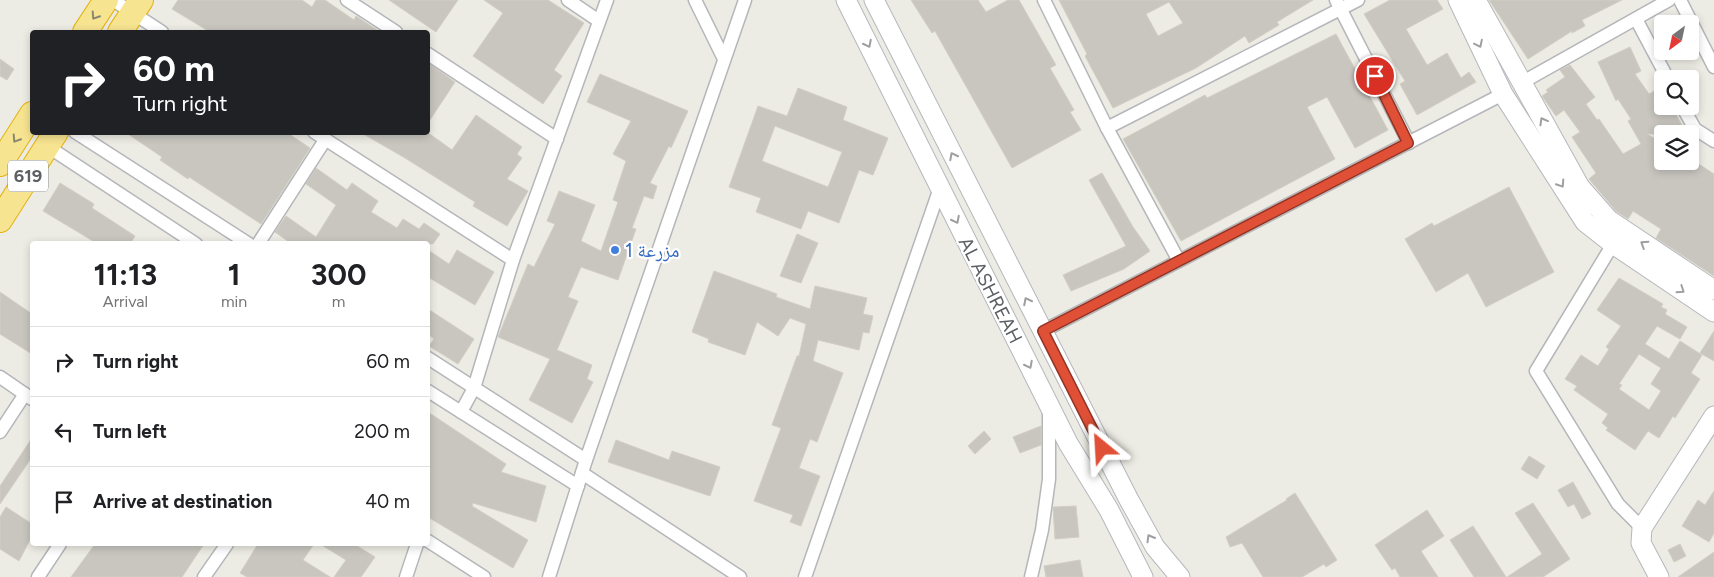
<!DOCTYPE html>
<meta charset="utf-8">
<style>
body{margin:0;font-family:Figtree,"Noto Naskh Arabic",sans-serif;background:#f6f6f6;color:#202124;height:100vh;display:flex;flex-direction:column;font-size:19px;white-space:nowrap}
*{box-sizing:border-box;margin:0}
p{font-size:16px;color:#757577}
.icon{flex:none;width:28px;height:28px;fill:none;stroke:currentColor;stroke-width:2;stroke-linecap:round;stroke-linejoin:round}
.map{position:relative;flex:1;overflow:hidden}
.details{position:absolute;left:30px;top:241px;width:400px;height:305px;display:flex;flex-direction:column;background:#fff;border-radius:5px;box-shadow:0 2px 8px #0003}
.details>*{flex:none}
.hud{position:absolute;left:30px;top:30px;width:400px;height:105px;border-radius:5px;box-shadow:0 2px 8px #0003;background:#202124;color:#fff;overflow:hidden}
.needle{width:32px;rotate:213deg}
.buttons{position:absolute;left:1654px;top:15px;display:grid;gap:10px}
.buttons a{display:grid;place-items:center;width:45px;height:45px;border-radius:5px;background:#fff;box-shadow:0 2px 8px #0003;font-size:25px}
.pin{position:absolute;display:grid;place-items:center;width:42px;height:42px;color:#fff;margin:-21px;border:2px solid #fff;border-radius:50%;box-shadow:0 1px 5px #0007}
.me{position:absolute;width:55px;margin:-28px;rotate:333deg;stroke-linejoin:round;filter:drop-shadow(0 0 4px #0008)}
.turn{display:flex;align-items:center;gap:18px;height:105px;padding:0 20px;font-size:22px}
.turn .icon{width:65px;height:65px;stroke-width:2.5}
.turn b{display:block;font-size:35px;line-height:42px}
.eta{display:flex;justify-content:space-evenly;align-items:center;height:85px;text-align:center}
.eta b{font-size:30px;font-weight:700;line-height:35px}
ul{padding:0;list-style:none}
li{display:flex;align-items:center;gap:15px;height:70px;padding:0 20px;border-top:1px solid #e0e0e0}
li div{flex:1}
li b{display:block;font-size:19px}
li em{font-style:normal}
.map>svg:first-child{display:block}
.building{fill:#c9c6c0;stroke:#d2cec2;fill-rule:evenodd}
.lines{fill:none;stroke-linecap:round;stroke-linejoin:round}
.street-casing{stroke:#b4b6ba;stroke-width:15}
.secondary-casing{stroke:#b5b7bd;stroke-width:21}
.highway-casing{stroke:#e5b10c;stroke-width:26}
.street{stroke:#fff;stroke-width:12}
.secondary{stroke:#fff;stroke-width:19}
.highway{stroke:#f7e491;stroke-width:24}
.oneway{stroke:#8a8771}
.oneway2{stroke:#9d9fa1}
.route-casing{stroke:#923424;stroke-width:12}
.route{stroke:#e05037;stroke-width:9}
.shop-dot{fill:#3f7fe0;stroke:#fff;stroke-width:2}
.labels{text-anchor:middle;stroke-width:4.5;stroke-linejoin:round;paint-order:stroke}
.shield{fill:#fff;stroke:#8d8f92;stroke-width:1}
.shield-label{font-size:18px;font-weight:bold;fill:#5c5f63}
.shop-label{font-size:19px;fill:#366cbe;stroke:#fff;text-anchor:start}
.street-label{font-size:19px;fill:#5c5f63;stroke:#fff}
</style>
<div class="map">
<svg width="1714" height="577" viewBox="0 0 1714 577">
<rect width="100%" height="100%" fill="#edece4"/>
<g class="building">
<polygon points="178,0 302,0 312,7 316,0 325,0 354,20 356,16 380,32 210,32 172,9"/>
<polygon points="389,0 458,0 436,32"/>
<polygon points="484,0 548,0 584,23 554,70 562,76 543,104 473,56 503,13"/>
<polygon points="911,0 978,0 986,12 1008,0 1019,0 1056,65 1050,68 1074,110 1070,112 1081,130 1012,168 935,31 932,33"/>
<path d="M1059,0H1313L1277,22L1279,25L1249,43L1245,36L1196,68L1113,108L1085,56L1087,54ZM1169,2L1183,23L1158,36L1146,14Z"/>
<polygon points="1390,0 1437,0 1443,9 1406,29 1427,65 1447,53 1461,78 1469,72 1476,82 1417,115 1400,84 1405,81 1364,14"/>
<polygon points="1489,0 1622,0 1582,20 1585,26 1572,33 1572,31 1528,59"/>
<polygon points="1336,34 1388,130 1355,148 1327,97 1307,107 1335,159 1181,241 1123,139 1205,95 1207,98"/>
<polygon points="1630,47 1641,71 1635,74 1649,94 1656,90 1662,100 1662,106 1671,106 1687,134 1647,134 1662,143 1662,161 1694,161 1714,174 1714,276 1656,238 1661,229 1633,211 1628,219 1616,211 1589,179 1596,173 1572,137 1580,132 1564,110 1556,116 1542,96 1548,92 1546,90 1565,77 1560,70 1570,65 1595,97 1586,104 1597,120 1599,119 1623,154 1641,144 1628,121 1631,119 1618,99 1616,101 1598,62"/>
<polygon points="0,59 14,69 7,80 0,76"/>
<polygon points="428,63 455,82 428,123"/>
<polygon points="600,74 688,111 671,148 669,146 650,183 657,186 653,199 644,196 632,228 636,229 618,280 581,267 568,297 578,301 557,350 592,365 587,379 593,382 572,423 529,400 550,359 498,337 528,264 534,267 555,224 547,221 559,191 595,205 581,241 601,251 618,202 613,200 626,161 613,154 631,121 587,102"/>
<path d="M798,88L847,107L843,120L888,138L873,175L859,170L839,223L808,211L801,229L756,212L761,198L729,187L758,106L787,116ZM775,126L842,152L828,187L762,161Z"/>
<polygon points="476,115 522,147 517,154 522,158 507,179 528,191 507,226 473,206 475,202 405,158 360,132 427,132 452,150"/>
<polygon points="125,132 286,132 310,148 261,224 189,177 188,179 160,160 162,157"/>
<polygon points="316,168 347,190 352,183 378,201 371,212 397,228 403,219 419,229 424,223 440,234 433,244 292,244 275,232 286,216 316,237 336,205 306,184"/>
<polygon points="1102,173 1133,227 1150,251 1124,269 1071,291 1063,275 1126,246 1089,180"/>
<polygon points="60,183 94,204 92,208 135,236 130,244 98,244 43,211"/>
<polygon points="1509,187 1554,272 1486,307 1468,273 1436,292 1405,239 1432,223 1434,226"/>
<polygon points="797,234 818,243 801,283 780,276"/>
<polygon points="428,250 449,264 457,250 494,272 475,305 428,277"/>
<polygon points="714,271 777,294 776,297 810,309 815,286 867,298 863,314 873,316 869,333 863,332 859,350 818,340 813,361 843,373 817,442 810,439 799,468 820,476 801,526 790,522 793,515 754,501 781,428 772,425 797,356 799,356 806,324 790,318 778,336 757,322 745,355 708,342 709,339 692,332"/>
<path d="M1619,278L1663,304L1661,307L1667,310L1665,314L1687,327L1680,339L1657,326L1645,344L1669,359L1680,341L1702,355L1691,373L1700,379L1675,418L1673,416L1659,438L1648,431L1635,450L1606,430L1608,428L1602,423L1608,414L1574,390L1577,386L1565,379L1581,355L1598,366L1609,349L1606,347L1621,326L1597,310ZM1639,354L1661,368L1651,384L1661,391L1649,410L1619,389L1622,385L1619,384Z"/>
<polygon points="0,292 32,314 32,354 0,334"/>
<polygon points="428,309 474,339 458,364 429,346 434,339 428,334"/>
<polygon points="1714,331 1714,361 1700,353"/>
<polygon points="428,412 506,464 501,472 546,486 536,522 473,503 472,506 528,540 513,568 428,517"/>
<polygon points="1041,426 1041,445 1020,453 1013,437"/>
<polygon points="984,431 991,439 975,454 968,446"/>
<polygon points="32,438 32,457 0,504 0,486"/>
<polygon points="616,440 669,460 672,451 720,467 710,496 608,462"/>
<polygon points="1529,456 1545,466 1537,479 1521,469"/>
<polygon points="1573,482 1591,514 1582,519 1574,504 1568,507 1558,490"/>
<polygon points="1714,491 1714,533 1709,542 1682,526 1698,500 1705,505"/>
<polygon points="1295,493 1337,560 1326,567 1324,564 1302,577 1263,577 1242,543 1230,547 1226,537 1287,500 1286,499"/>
<polygon points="1533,503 1570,559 1543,577 1507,577 1542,554 1515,513"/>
<polygon points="1076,506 1079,537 1055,539 1053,507"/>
<polygon points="6,507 32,524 32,536 19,561 0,549 0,517"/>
<polygon points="1427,510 1444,536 1421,551 1438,577 1400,577 1395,568 1392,570 1375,545"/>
<polygon points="1473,526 1506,577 1474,577 1450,540"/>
<polygon points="95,544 204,544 182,577 71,577"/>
<polygon points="258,544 314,544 303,560 330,577 247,577 240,573"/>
<polygon points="320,544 354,544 375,557 361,577 334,577 346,560"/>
<polygon points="1680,544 1686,556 1674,562 1668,550"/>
<polygon points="1714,552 1714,577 1678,577"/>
<polygon points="1080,560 1083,577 1046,577 1044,566"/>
</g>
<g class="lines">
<g class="street-casing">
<g id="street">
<polyline points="113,0 162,32"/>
<polyline points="347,0 396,32"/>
<polyline points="568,0 599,21"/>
<polyline points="695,0 724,59"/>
<polyline points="1044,0 1107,128 1179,261"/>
<polyline points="1336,0 1409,143"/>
<polyline points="1680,0 1714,67"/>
<polyline points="1636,19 1668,79"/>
<polyline points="428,54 557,139"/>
<polyline points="1521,83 1669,0"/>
<polyline points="1682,106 1695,129 1714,141"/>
<polyline points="1107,128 1358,0"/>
<polyline points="75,132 249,244"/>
<polyline points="314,132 513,260"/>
<polyline points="47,146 196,244"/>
<polyline points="258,244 325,140"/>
<polyline points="1613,244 1536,371 1618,504 1642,528"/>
<polyline points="1043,331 1503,94"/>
<polyline points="428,358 586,460"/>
<polyline points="0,377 32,399"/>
<polyline points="428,391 578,486"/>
<polyline points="461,412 474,388 513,260 607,0"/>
<polyline points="0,432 25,394"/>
<polyline points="582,473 740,577"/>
<polyline points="428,541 484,577"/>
<polyline points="38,577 60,544"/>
<polyline points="204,577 227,544"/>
<polyline points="406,577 417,544"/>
<polyline points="549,577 586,460 745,0"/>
<polyline points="805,577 940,188"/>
<polyline points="1031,577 1042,530 1049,479 1049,409"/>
</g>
</g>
<g class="secondary-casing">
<g id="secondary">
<polyline points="846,0 1068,443 1109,510 1143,577"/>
<polyline points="874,0 1128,498 1155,547 1180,577"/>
<polyline points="1458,0 1503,94 1585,222 1613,244 1714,312"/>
<polyline points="1476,0 1580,187 1609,220 1714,290"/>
<polyline points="1659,577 1641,543 1642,528 1714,416"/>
</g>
</g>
<g class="highway-casing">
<g id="highway">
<polyline points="85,32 106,0"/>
<polyline points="120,32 141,0"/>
<polyline points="0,164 32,114"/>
<polyline points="0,220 56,132"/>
</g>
</g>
<use href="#street" class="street"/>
<use href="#secondary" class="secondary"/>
<use href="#highway" class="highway"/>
</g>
<defs><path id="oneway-chevron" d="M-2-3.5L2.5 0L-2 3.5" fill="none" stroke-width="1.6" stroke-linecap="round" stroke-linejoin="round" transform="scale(1.25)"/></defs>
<g class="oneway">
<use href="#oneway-chevron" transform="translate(95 16) rotate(123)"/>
<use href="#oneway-chevron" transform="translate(16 139) rotate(123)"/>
</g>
<g class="oneway2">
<use href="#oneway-chevron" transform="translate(868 44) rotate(63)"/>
<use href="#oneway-chevron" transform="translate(1479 44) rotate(64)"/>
<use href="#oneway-chevron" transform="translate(1543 121) rotate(-119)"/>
<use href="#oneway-chevron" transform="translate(953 156) rotate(-117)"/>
<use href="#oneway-chevron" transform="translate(1561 184) rotate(57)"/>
<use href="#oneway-chevron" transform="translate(956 220) rotate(63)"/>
<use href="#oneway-chevron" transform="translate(1644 244) rotate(-147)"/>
<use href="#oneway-chevron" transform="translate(1681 290) rotate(34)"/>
<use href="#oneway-chevron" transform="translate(1027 301) rotate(-117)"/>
<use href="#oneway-chevron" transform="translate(1029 365) rotate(63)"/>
<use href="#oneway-chevron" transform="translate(1150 538) rotate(-120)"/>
</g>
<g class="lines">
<g class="route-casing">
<polyline id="route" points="1102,448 1043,331 1408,143 1375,76"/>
</g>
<use href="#route" class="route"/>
</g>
<circle class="shop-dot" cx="615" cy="250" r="5"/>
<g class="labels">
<rect class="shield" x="8" y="160.5" width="40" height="31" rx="4"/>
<g class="shield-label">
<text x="28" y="182">619</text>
</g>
<g class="shop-label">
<text x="625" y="257">مزرعة 1</text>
</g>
<g class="street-label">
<text transform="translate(991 290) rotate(63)" y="7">AL ASHREAH</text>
</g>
</g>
</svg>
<div class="buttons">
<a><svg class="needle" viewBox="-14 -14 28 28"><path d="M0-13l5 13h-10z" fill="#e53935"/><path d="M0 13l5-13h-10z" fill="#757577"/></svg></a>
<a><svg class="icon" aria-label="search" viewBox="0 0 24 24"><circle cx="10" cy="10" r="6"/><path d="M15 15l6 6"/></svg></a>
<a><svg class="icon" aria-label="layers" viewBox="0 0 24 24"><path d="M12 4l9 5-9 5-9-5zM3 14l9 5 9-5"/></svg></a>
</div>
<div class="pin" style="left:1375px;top:76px;background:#d93025"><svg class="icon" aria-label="arrive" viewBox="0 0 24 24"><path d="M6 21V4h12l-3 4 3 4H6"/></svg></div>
<svg class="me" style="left:1102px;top:448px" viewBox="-20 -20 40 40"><path d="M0-17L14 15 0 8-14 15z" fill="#e05037" stroke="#fff" stroke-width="4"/></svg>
<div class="hud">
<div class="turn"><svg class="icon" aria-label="right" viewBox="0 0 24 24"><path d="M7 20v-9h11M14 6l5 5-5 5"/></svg><div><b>60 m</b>Turn right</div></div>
</div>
<section class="details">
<div class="eta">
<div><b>11:13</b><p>Arrival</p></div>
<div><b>1</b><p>min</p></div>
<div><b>300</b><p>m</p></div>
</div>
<ul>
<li><svg class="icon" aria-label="right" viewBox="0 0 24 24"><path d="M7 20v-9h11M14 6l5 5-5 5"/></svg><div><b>Turn right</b></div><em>60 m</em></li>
<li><svg class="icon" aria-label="left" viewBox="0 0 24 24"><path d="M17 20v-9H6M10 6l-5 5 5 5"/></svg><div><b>Turn left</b></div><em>200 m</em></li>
<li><svg class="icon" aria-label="arrive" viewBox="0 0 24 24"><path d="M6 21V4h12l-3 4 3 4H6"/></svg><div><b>Arrive at destination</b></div><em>40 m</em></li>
</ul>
</section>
</div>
